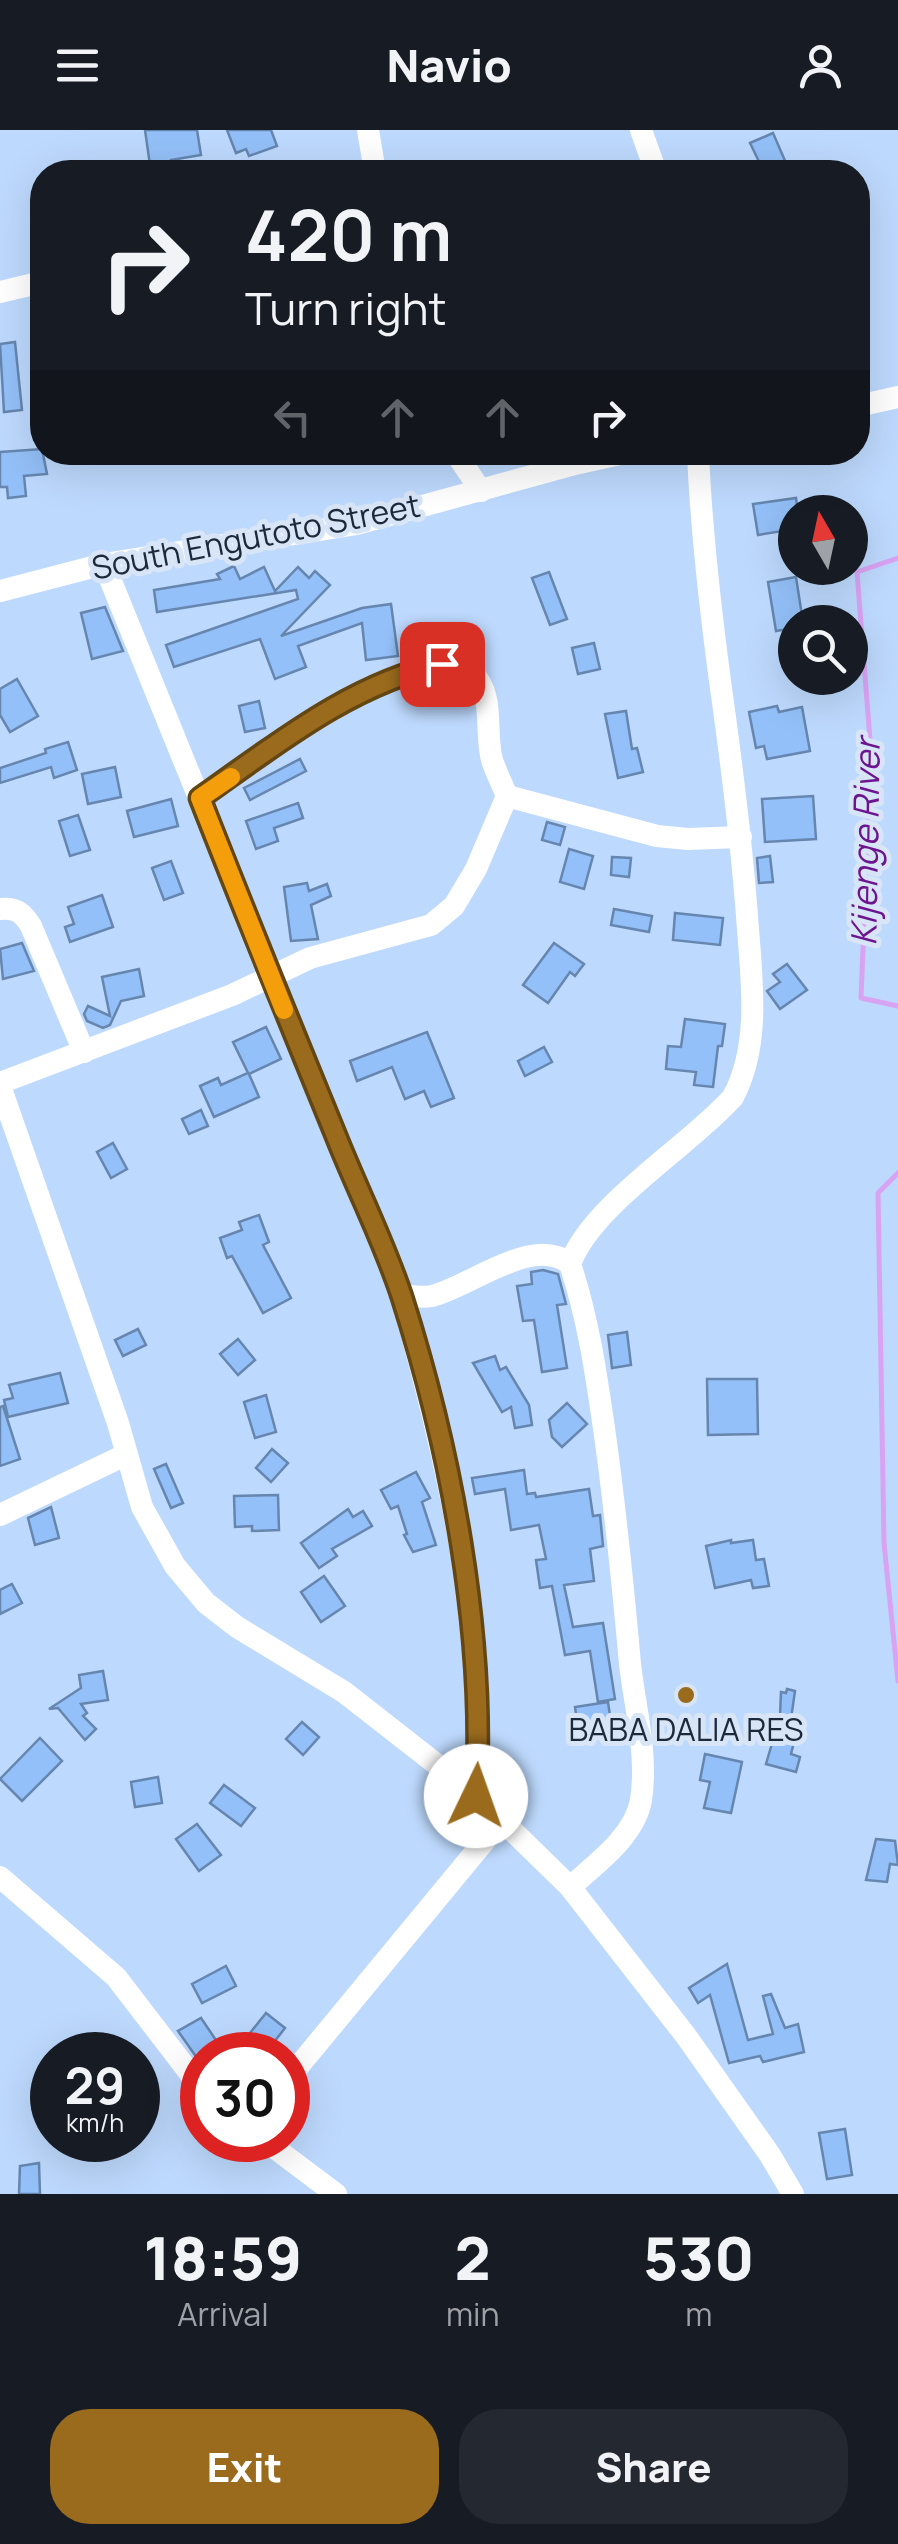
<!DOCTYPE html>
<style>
body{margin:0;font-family:Manrope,sans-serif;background:#242831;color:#f1f3f6;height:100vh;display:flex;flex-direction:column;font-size:38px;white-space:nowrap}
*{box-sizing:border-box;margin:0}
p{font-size:32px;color:#9ea1a6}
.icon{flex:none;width:55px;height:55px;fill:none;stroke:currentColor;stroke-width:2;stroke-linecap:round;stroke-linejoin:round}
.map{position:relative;height:2064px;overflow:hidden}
.side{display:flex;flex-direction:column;background:#171b24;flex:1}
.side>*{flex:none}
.banner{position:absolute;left:30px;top:30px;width:840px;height:305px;border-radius:40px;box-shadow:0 10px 40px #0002;background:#171b24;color:#f1f3f6;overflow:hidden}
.needle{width:65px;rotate:351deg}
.tools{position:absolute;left:778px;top:365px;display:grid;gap:20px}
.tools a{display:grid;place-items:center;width:90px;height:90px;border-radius:50%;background:#171b24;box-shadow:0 10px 40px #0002;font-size:50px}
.speed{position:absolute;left:30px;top:1902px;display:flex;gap:20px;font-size:50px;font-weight:700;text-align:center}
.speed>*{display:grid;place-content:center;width:130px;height:130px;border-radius:50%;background:#171b24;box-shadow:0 10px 40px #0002;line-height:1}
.speed small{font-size:25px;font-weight:400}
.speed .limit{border:15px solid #d22;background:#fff;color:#111}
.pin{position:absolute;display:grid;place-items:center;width:85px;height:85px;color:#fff;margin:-42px;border-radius:20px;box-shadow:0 5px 15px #0006}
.me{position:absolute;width:110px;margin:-55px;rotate:3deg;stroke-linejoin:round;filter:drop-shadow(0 0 8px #0008)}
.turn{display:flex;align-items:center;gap:35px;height:210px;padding:0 50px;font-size:45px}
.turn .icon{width:130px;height:130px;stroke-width:2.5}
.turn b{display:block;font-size:70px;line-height:85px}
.lanes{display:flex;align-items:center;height:95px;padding:0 50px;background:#0003;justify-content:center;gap:50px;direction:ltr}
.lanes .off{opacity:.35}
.eta{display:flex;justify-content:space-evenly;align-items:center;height:170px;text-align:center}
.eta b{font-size:60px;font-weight:800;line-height:70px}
.button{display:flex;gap:20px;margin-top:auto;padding:20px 50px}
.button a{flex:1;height:115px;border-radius:40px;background:#9a6b1d;color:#fff;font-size:40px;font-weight:800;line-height:115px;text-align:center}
.button a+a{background:#242831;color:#f1f3f6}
header{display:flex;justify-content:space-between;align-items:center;height:130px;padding:0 50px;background:#171b24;font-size:45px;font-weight:800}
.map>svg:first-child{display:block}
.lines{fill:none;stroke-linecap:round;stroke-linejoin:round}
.stream{stroke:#d9a3f3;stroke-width:5}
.building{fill:#93c0f8;stroke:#6686af;stroke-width:2.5}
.minor{stroke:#fff;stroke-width:22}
.route-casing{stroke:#644613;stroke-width:25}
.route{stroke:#9a6b1d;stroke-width:18}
.slow{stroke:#f59e0b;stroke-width:18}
.poi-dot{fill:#9a6b1d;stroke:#d7e5f7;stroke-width:4}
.labels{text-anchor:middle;stroke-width:10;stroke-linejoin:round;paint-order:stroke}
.street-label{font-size:32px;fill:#1c293a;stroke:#d7e5f7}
.poi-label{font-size:32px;fill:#1c293a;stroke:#d7e5f7}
.water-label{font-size:35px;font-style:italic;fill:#6d158e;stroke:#d7e5f7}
</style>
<header><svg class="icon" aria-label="menu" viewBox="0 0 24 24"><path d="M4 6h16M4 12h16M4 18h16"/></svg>Navio<svg class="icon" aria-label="person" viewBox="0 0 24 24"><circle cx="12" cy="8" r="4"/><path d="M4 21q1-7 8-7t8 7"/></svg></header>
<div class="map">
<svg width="898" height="2064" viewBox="0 0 898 2064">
<rect width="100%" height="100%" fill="#bdd9fd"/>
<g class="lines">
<g class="stream">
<polyline points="898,428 857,442 871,623 861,868 898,876"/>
<polyline points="898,1043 878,1063 884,1413 898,1551"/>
</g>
</g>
<g class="building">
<polygon points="145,0 197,0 201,25 171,30 174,42 151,42"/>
<polygon points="227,0 271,0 277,16 249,26 246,19 236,23"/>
<polygon points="773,3 786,33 764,42 750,13"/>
<polygon points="15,212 22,280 4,282 0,214"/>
<polygon points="42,319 47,344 24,346 26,366 8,368 7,357 0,357 0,322"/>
<polygon points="796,368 798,382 795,382 795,399 758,405 753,374"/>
<polygon points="234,436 240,449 264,437 275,461 298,437 309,448 315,441 330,455 281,506 362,478 391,474 398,526 366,530 362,493 298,516 306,537 275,549 260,509 174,537 166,515 298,469 296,460 157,482 154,460 220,449 217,444"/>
<polygon points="549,442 567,489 550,495 532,448"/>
<polygon points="796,447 803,492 795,492 795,498 776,501 768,452"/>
<polygon points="105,477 123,521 92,529 81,483"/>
<polygon points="594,513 600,539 578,544 572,518"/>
<polygon points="17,549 38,586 10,602 0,585 0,559"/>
<polygon points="259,571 265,598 245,602 239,576"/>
<polygon points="777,576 779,582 802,577 810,621 767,629 764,616 756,618 749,582"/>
<polygon points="626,581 632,619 637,618 643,642 618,648 605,584"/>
<polygon points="68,612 77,640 54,648 51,637 0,653 0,638 46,623 45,619"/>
<polygon points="300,629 306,641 250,670 244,658"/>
<polygon points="115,637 121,667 88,674 82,644"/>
<polygon points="813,666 816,709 765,712 762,669"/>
<polygon points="171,669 178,696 134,707 127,681"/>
<polygon points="298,673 303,688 274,698 278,711 256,719 246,691"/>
<polygon points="78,685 90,720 70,726 59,691"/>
<polygon points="547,692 565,697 560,715 542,710"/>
<polygon points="569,719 593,726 584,759 560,752"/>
<polygon points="770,726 773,752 759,753 757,728"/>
<polygon points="612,727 631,728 629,747 611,745"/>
<polygon points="171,731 183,763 164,770 152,738"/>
<polygon points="307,753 309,761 327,754 331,766 311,775 318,809 291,811 284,757"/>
<polygon points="102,765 113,797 70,812 65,797 74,794 68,777"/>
<polygon points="614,779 652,786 649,802 611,795"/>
<polygon points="675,783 723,788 720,815 673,810"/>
<polygon points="22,813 34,841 3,849 0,819"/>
<polygon points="554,813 584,834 575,846 570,842 548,873 523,855"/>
<polygon points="787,834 807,860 780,879 767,861 780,852 773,844"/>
<polygon points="139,839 144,866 121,871 110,895 103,898 87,891 84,884 88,876 110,886 102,847"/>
<polygon points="685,889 725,894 722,916 718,916 713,957 694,955 696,942 666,939 668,916 681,917"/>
<polygon points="266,897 281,929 249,944 259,967 214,987 200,956 218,948 221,955 248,943 233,912"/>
<polygon points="427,902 454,968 431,977 424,961 405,969 392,937 357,951 350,931"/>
<polygon points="544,917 552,932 525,946 518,931"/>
<polygon points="201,980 208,996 189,1004 182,989"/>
<polygon points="113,1013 127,1039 111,1048 97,1022"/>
<polygon points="259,1085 269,1112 263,1115 291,1168 263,1183 232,1126 227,1128 220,1108 242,1100 239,1092"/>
<polygon points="543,1140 558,1144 566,1174 557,1175 567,1238 542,1242 534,1190 523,1191 517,1156 532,1154 531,1142"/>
<polygon points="138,1199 146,1215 123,1226 115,1210"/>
<polygon points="627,1202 631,1235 612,1238 608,1205"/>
<polygon points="238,1209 255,1230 238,1245 220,1224"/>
<polygon points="495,1226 500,1240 506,1237 529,1275 532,1295 515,1298 511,1277 502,1282 473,1233"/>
<polygon points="60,1243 68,1273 8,1287 4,1270 13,1268 9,1255"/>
<polygon points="707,1249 757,1249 758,1304 708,1305"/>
<polygon points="266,1265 276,1302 255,1308 244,1272"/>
<polygon points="567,1273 587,1294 562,1317 552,1307 549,1290"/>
<polygon points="3,1276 20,1329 0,1336 0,1277"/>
<polygon points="272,1319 288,1333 271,1352 256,1338"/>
<polygon points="166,1334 183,1373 171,1378 154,1339"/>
<polygon points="524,1340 527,1364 535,1363 536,1367 589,1359 593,1386 600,1385 603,1416 590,1419 594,1451 564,1455 573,1497 603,1493 615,1569 598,1572 590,1521 565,1525 552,1456 540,1458 536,1430 546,1429 539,1395 511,1400 505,1359 475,1364 472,1348"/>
<polygon points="416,1342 430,1368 422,1372 436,1415 413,1422 404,1405 407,1404 398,1376 391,1379 381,1360"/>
<polygon points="278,1365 279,1400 252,1401 252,1396 235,1397 234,1366"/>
<polygon points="51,1377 59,1408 35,1415 28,1388"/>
<polygon points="348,1379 353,1387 363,1381 372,1396 332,1419 337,1426 319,1438 301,1413"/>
<polygon points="731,1410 731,1413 753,1410 756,1430 764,1429 769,1456 753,1458 751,1450 715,1458 706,1416"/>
<polygon points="324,1446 345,1476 321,1492 301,1462"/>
<polygon points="12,1454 22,1473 0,1484 0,1460"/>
<polygon points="103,1541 108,1570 81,1574 87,1583 83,1586 96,1599 85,1610 58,1578 49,1579 81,1558 79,1545"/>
<polygon points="787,1559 795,1561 788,1610 794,1612 791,1624 800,1627 796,1642 766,1634 780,1586 781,1562 786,1563"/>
<polygon points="608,1572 612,1600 579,1605 575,1577"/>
<polygon points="302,1592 319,1607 303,1625 286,1609"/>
<polygon points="40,1608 62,1631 22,1671 0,1649"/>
<polygon points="705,1624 742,1632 731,1683 704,1678 710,1652 700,1650"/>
<polygon points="158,1647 162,1673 135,1677 131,1652"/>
<polygon points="224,1655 255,1678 241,1696 210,1673"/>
<polygon points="197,1694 221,1725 199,1741 176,1709"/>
<polygon points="876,1709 895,1711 898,1735 890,1734 887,1752 866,1750"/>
<polygon points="727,1834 748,1910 773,1904 763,1866 771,1864 785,1898 798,1894 804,1922 763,1932 760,1926 729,1933 710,1865 698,1873 689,1858"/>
<polygon points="226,1836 236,1856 202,1873 192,1854"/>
<polygon points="266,1883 285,1898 264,1925 257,1925 242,1913"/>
<polygon points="201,1888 226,1925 202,1925 202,1935 178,1901"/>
<polygon points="845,1999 852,2045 827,2049 819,2003"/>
<polygon points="39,2033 40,2064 19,2064 20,2036"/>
</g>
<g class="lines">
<g class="minor">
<polyline points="368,0 375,42"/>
<polyline points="641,0 656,42"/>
<polyline points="0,162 42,152"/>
<polyline points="858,276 898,267"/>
<polyline points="455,322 481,361"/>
<path d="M104,434L401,1165C447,1328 486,1496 477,1666"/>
<polyline points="0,461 104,434 357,394 575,334 629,322"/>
<path d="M200,668C243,638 424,502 471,542C496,564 484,601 492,630C496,642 502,654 507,666L657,706L688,709L741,707"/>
<path d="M0,779C16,777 23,783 31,796L84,922"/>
<polyline points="0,953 232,865 310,828 431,795 454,776 476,739 507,666"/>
<polyline points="0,956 118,1293 142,1377 175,1436 206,1473 237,1497 344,1562 477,1666 570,1757 686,1906 770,2025 793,2064"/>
<path d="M401,1165C411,1166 422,1168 432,1166C472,1156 533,1104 570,1134"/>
<polyline points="0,1385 125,1325"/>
<polyline points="0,1747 116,1847 202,1959"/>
<path d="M570,1757C596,1734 635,1706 641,1670C648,1625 635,1578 630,1534C623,1455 615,1377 604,1298C596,1243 588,1188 570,1134C592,1074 691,1015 733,967C762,913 751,845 747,786C741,707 731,629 720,551C710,476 701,398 698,322"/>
<polyline points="288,1949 501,1691"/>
<polyline points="264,2010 336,2064"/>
</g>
</g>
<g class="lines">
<g class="route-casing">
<path id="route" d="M442,534C352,553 274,616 200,668C244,781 290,893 336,1006C357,1059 384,1112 402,1167C451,1321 486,1504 476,1666"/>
</g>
<use href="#route" class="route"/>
<polyline class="slow" points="231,647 200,668 284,880"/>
</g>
<circle class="poi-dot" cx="686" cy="1565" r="10"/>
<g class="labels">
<g class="street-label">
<text transform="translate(256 407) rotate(-11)" y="11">South Engutoto Street</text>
</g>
<g class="poi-label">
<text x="686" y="1611">BABA DALIA RES</text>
</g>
<g class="water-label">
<text transform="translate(866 712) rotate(-89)" y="12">Kijenge River</text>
</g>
</g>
</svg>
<div class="tools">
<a><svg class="needle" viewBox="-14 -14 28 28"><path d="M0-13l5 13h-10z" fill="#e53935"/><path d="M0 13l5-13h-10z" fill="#9ea1a6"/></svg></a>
<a><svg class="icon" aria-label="search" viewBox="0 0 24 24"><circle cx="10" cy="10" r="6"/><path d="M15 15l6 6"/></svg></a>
</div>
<div class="speed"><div>29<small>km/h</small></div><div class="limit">30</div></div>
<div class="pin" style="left:442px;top:534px;background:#d93025"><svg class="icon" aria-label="arrive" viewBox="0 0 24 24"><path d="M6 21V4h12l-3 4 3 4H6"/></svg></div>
<svg class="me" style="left:476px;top:1666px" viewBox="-20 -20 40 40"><circle r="19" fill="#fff"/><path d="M0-13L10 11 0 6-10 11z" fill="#9a6b1d"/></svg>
<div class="banner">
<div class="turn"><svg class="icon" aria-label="right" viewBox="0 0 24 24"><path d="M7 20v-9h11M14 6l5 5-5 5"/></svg><div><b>420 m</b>Turn right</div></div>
<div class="lanes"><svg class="icon off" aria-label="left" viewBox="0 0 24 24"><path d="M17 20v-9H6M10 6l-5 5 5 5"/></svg><svg class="icon off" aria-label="ahead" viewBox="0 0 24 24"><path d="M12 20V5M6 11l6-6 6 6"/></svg><svg class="icon off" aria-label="ahead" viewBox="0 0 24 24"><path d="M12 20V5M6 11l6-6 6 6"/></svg><svg class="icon" aria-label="right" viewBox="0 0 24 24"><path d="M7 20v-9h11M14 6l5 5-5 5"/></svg></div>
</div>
</div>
<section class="side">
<div class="eta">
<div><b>18:59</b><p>Arrival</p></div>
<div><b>2</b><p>min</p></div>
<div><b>530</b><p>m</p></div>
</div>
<div class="button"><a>Exit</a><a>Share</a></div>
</section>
